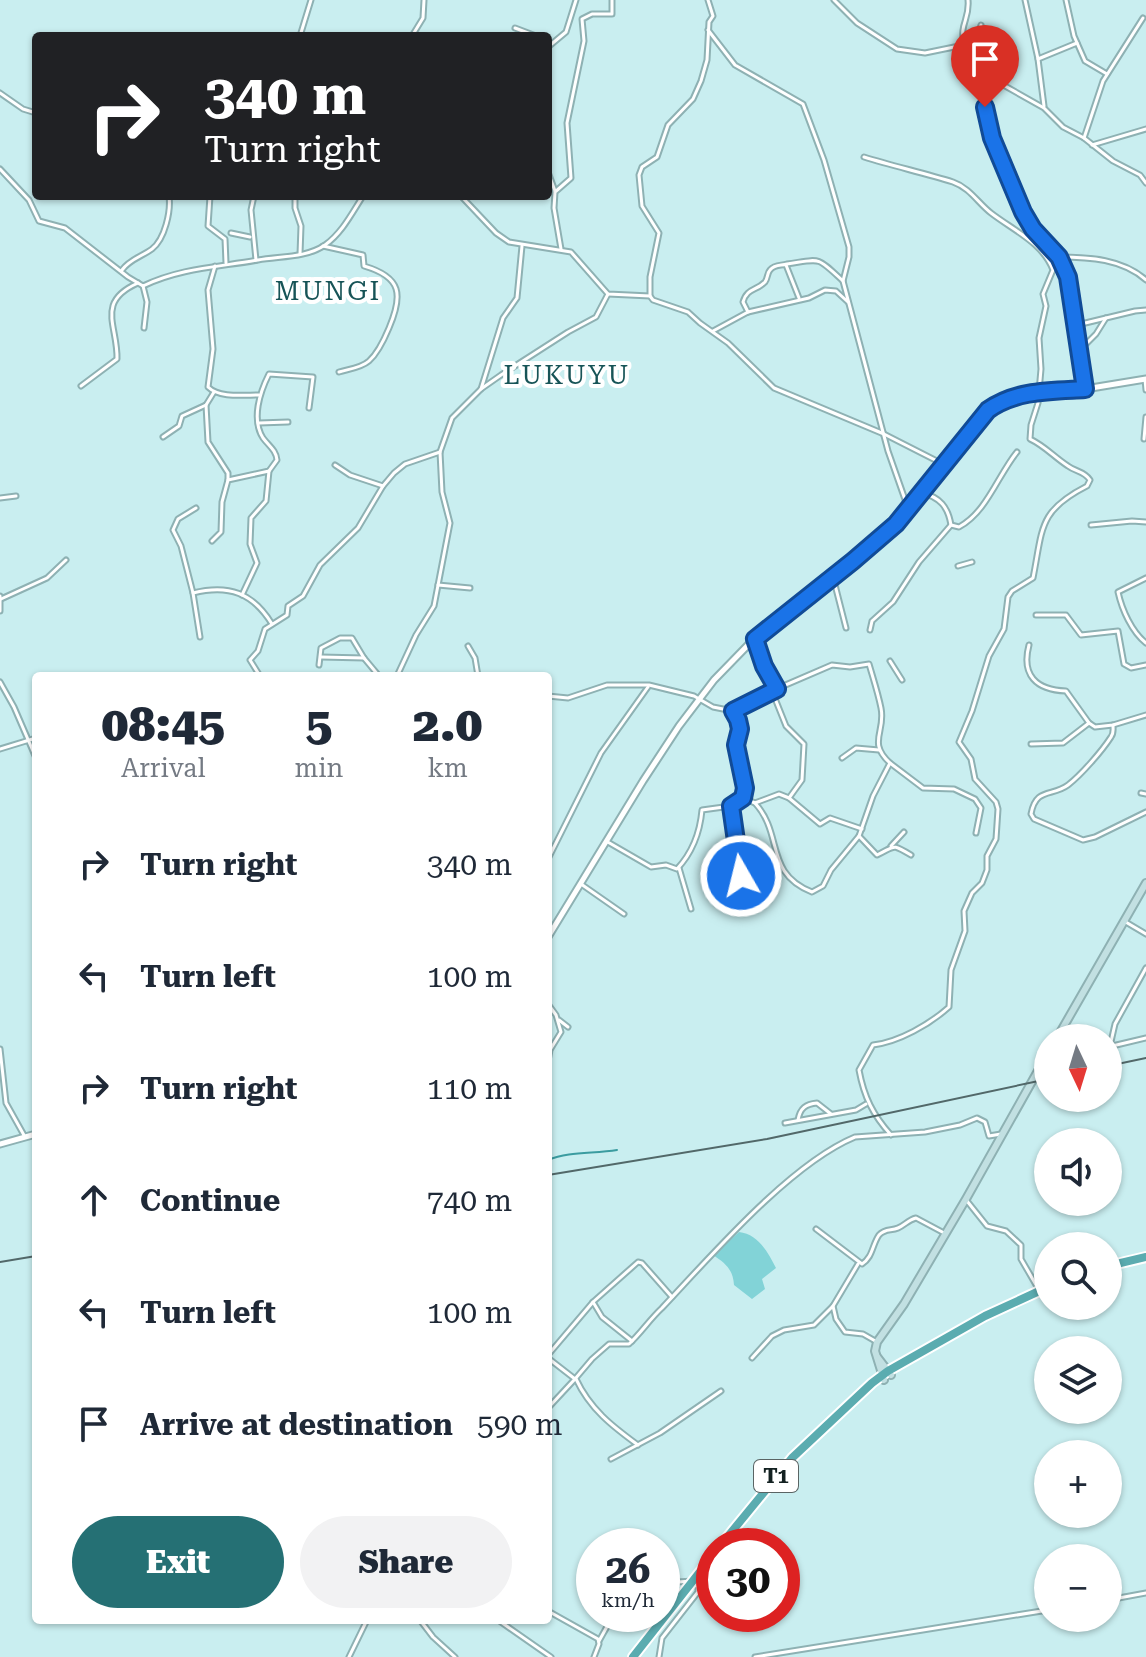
<!DOCTYPE html>
<meta charset="utf-8">
<style>
body{margin:0;font-family:"Roboto Serif",serif;background:#f2f2f3;color:#1f2937;height:100vh;display:flex;flex-direction:column;font-size:30px;white-space:nowrap}
*{box-sizing:border-box;margin:0}
p{font-size:26px;color:#747a83}
.icon{flex:none;width:44px;height:44px;fill:none;stroke:currentColor;stroke-width:2;stroke-linecap:round;stroke-linejoin:round}
.map{position:relative;flex:1;overflow:hidden}
.details{position:absolute;left:32px;top:672px;width:520px;height:952px;display:flex;flex-direction:column;background:#fff;border-radius:8px;box-shadow:0 2px 6px #0004}
.details>*{flex:none}
.guide{position:absolute;left:32px;top:32px;width:520px;height:168px;border-radius:8px;box-shadow:0 2px 6px #0004;background:#202124;color:#fff;overflow:hidden}
.needle{width:52px;rotate:176deg}
.fabs{position:absolute;left:1034px;top:1024px;display:grid;gap:16px}
.fabs a{display:grid;place-items:center;width:88px;height:88px;border-radius:50%;background:#fff;box-shadow:0 2px 6px #0004;font-size:40px}
.speed{position:absolute;left:576px;top:1528px;display:flex;gap:16px;font-size:40px;font-weight:700;text-align:center}
.speed>*{display:grid;place-content:center;width:104px;height:104px;border-radius:50%;background:#fff;box-shadow:0 2px 6px #0004;line-height:1}
.speed small{font-size:20px;font-weight:400}
.speed .limit{border:12px solid #d22;background:#fff;color:#111}
.pin{position:absolute;display:grid;place-items:center;width:68px;height:68px;color:#fff;margin:-82px -34px;border-radius:50% 50% 50% 0;rotate:-45deg;box-shadow:0 0 8px #0007}
.pin .icon{rotate:45deg}
.me{position:absolute;width:88px;margin:-44px;rotate:352deg;stroke-linejoin:round;filter:drop-shadow(0 0 6px #0008)}
.turn{display:flex;align-items:center;gap:28px;height:168px;padding:0 40px;font-size:36px}
.turn .icon{width:104px;height:104px;stroke-width:2.5}
.turn b{display:block;font-size:56px;line-height:68px}
.eta{display:flex;justify-content:space-evenly;align-items:center;height:136px;text-align:center}
.eta b{font-size:48px;font-weight:800;line-height:56px}
.action{display:flex;gap:16px;margin-top:auto;padding:16px 40px}
.action a{flex:1;height:92px;border-radius:48px;background:#257074;color:#fff;font-size:32px;font-weight:800;line-height:92px;text-align:center}
.action a+a{background:#f2f2f3;color:#1f2937}
ul{padding:0;list-style:none}
li{display:flex;align-items:center;gap:24px;height:112px;padding:0 40px}
li div{flex:1}
li b{display:block;font-size:30px}
li em{font-style:normal}
.map>svg:first-child{display:block}
.green{fill:#82d3d7}
.lines{fill:none;stroke-linecap:round;stroke-linejoin:round}
.stream{stroke:#3b9ca0;stroke-width:2}
.minor-casing{stroke:#8eb1b3;stroke-width:7}
.tertiary-casing{stroke:#8eb1b3;stroke-width:9}
.secondary-casing{stroke:#8eb1b3;stroke-width:10}
.trunk-casing{stroke:#fff;stroke-width:12}
.minor{stroke:#fff;stroke-width:3}
.tertiary{stroke:#fff;stroke-width:5}
.secondary{stroke:#c2e0e2;stroke-width:6}
.trunk{stroke:#5bacb0;stroke-width:8}
.rail{stroke:#526869;stroke-width:2}
.tertiary-bridge-casing{stroke:#8eb1b3;stroke-width:9;stroke-linecap:butt}
.tertiary-bridge{stroke:#fff;stroke-width:5}
.route-casing{stroke:#114b97;stroke-width:20}
.route{stroke:#1a73e8;stroke-width:14}
.labels{text-anchor:middle;stroke-width:8;stroke-linejoin:round;paint-order:stroke}
.shield{fill:#fff;stroke:#5a6464;stroke-width:2}
.shield-label{font-size:20px;font-weight:bold;fill:#132121}
.quarter-label{font-size:26px;letter-spacing:2px;fill:#175457;stroke:#fff}
</style>
<div class="map">
<svg width="1146" height="1657" viewBox="0 0 1146 1657">
<rect width="100%" height="100%" fill="#c9eef0"/>
<path class="green" d="M739,1232C758,1234 768,1252 776,1268L762,1279L765,1289L752,1299L734,1285C733,1269 725,1263 713,1255L725,1241H729Z"/>
<g class="lines">
<path class="stream" d="M548,1160C569,1151 594,1154 617,1150"/>
<g class="minor-casing">
<g id="minor">
<polyline points="834,0 857,23 897,49 925,53 964,45 989,77 1044,108 1063,127 1084,138 1113,161 1140,175 1146,183"/>
<polyline points="1025,0 1038,59 1044,106"/>
<polyline points="1066,0 1074,36 1085,61 1107,74"/>
<polyline points="515,28 536,36"/>
<polyline points="708,30 735,65 803,104 824,160 849,247 849,257 843,281 888,451 908,508"/>
<polyline points="300,36 311,0"/>
<polyline points="412,36 423,18 424,0"/>
<path d="M964,45C959,23 970,20 968,0"/>
<polyline points="548,47 566,32 576,0"/>
<polyline points="968,50 977,39 981,25"/>
<polyline points="1038,59 1077,43"/>
<polyline points="999,83 989,91 986,98 989,130 1023,212 1033,229 1059,257 1068,277 1085,389"/>
<polyline points="0,93 23,109 36,113"/>
<polyline points="1084,138 1103,81 1143,18"/>
<polyline points="1092,145 1146,129"/>
<path d="M864,157C893,166 924,173 953,182C970,188 978,203 991,213C1013,230 1043,243 1053,270L1043,294L1046,306L1039,338L1041,369L1038,403L1031,425L1030,439C1045,446 1054,457 1068,466C1076,472 1084,471 1090,480L1087,486C1038,511 1043,528 1033,578L1012,591L1008,597L1004,629L989,656L972,711L959,742L971,759L975,779L996,802L998,809L996,839L987,856V870L982,883L972,893L964,911L965,931L951,970L949,1007C930,1024 899,1042 873,1045L859,1070C864,1097 873,1115 891,1135"/>
<path d="M0,169L29,200L39,221L65,228L128,277L143,286C180,268 219,267 258,260C280,256 306,258 325,245C342,233 352,213 363,196"/>
<polyline points="548,172 555,191"/>
<polyline points="210,196 208,226 225,239 226,263"/>
<polyline points="254,196 251,210 256,260"/>
<polyline points="295,196 295,208 301,226 300,254"/>
<polyline points="461,196 496,233 509,242 571,252 608,294 650,296 653,300 688,312 700,323 728,343 774,388 884,434 943,464"/>
<polyline points="231,233 250,237"/>
<path d="M323,246L363,255L364,266C402,277 403,295 389,328C384,340 378,353 369,361C361,368 349,369 339,372"/>
<polyline points="561,249 554,208 555,192 571,178 567,123 584,41 582,19 592,14 612,14 612,0"/>
<path d="M1059,257C1089,257 1123,259 1146,280"/>
<polyline points="786,265 799,298"/>
<path d="M215,266L208,290L213,349L208,387C219,398 243,395 259,395"/>
<path d="M122,270C130,259 141,257 152,249C165,239 171,211 169,196"/>
<polyline points="143,286 147,302 144,328"/>
<polyline points="650,296 650,277 659,233 642,206 639,175 642,167 657,157 668,125 693,99 701,81 707,60 709,22 713,16 708,0"/>
<path d="M748,312L743,302C747,288 756,291 765,282C768,278 767,273 770,270C775,264 781,266 787,264C822,259 816,256 843,281"/>
<polyline points="1077,325 1135,311 1146,310"/>
<polyline points="713,331 748,312 809,298 825,290 836,291 848,302"/>
<polyline points="1081,349 1096,334 1106,318"/>
<polyline points="1145,379 1146,390"/>
<path d="M81,386L117,359C118,326 95,302 138,283"/>
<polyline points="481,389 503,318 517,298 522,246"/>
<polyline points="206,405 208,442 228,473 228,480"/>
<polyline points="259,423 288,422"/>
<polyline points="163,437 179,426 182,416 206,405 214,392"/>
<polyline points="1144,439 1146,417"/>
<polyline points="335,465 350,475 383,486"/>
<path d="M922,493C940,497 948,507 951,525"/>
<polyline points="0,498 16,496"/>
<path d="M196,508L178,519L173,530L181,546L193,593C229,584 253,593 272,624"/>
<polyline points="1091,525 1132,521 1146,522"/>
<path d="M212,541L221,532L222,502L228,480L269,471L277,460C276,450 269,446 263,438C251,419 260,392 269,374L313,377L309,408"/>
<polyline points="958,566 972,562"/>
<polyline points="833,577 846,628"/>
<path d="M1146,578L1118,592C1122,610 1132,632 1146,643"/>
<polyline points="438,585 470,588"/>
<polyline points="193,593 200,637"/>
<polyline points="242,595 257,563 250,544 251,518 266,501 269,471"/>
<polyline points="0,596 0,611"/>
<polyline points="1,599 47,578 66,560"/>
<polyline points="1036,615 1066,615 1081,635 1118,631 1124,664 1131,668 1146,665"/>
<path d="M870,630L872,621L893,602L919,562L951,525L959,527C987,512 998,475 1017,452"/>
<polyline points="755,639 764,666 777,689"/>
<path d="M1029,645C1021,675 1036,690 1066,691L1089,723L1095,727L1113,725L1146,715"/>
<polyline points="468,646 475,658 478,676"/>
<polyline points="321,657 364,658"/>
<polyline points="890,661 902,680"/>
<polyline points="319,665 321,648 340,638 352,638 364,658 379,676"/>
<polyline points="260,676 250,660 258,651 265,629 287,615 288,606 303,596 320,565 358,528 383,486 394,473 405,464 440,452"/>
<polyline points="397,676 416,635 434,606 450,523 442,492 440,452 452,418 481,389 501,375 568,332 596,317 608,294"/>
<polyline points="0,682 14,707 36,758"/>
<polyline points="772,691 786,726 804,744 802,780 789,798"/>
<path d="M548,696L568,698L607,685H649L694,696L713,707L733,711L760,696L832,665L850,667L869,664C873,678 878,693 881,708C886,732 867,742 890,763L873,796L859,836L831,870L823,886L812,892C764,873 784,835 755,803"/>
<polyline points="733,711 740,729 736,745 745,788 743,798 731,806 741,876"/>
<path d="M1113,725C1113,731 1114,733 1111,737C1102,751 1081,775 1068,785C1052,797 1036,787 1031,814L1034,819L1083,840L1095,837L1146,812"/>
<polyline points="1031,744 1063,743 1089,723"/>
<polyline points="0,749 36,738"/>
<polyline points="842,758 856,748 879,750"/>
<polyline points="890,763 923,788 954,789 975,799 981,808 976,833"/>
<polyline points="1141,793 1146,794"/>
<polyline points="743,798 755,803 779,794 789,798 820,824 830,818 862,829"/>
<path d="M859,836L877,855C896,846 891,843 911,855"/>
<path d="M606,841L651,867L666,865L677,869C693,852 700,832 702,810L731,806"/>
<polyline points="891,846 904,832"/>
<polyline points="548,859 601,753 648,687"/>
<polyline points="679,868 691,909"/>
<polyline points="581,884 624,914"/>
<polyline points="1124,921 1146,934"/>
<polyline points="548,1004 556,1015 561,1032 550,1050 548,1061"/>
<polyline points="559,1020 568,1027"/>
<polyline points="1110,1046 1115,1024 1146,968"/>
<polyline points="1108,1047 1146,1038"/>
<polyline points="0,1049 6,1103 25,1137"/>
<path d="M798,1120C800,1108 806,1104 817,1103L831,1114"/>
<polyline points="785,1123 856,1110 866,1104"/>
<polyline points="967,1201 987,1226 1006,1231 1021,1245 1021,1259 1039,1290"/>
<path d="M816,1229L862,1264C873,1257 872,1245 879,1235C885,1228 891,1231 898,1228C905,1225 908,1220 916,1218L946,1234"/>
<polyline points="858,1264 833,1306 836,1319 845,1332 863,1334 877,1342"/>
<polyline points="593,1302 602,1317 632,1341"/>
<polyline points="548,1355 593,1302 638,1262 642,1263 672,1297"/>
<path d="M548,1358L575,1379L592,1359L609,1344H629C641,1333 650,1319 662,1308C711,1256 790,1164 855,1137L925,1132L960,1125L977,1118L985,1122L989,1136L1001,1134"/>
<polyline points="752,1358 772,1336 784,1330 814,1325 833,1306"/>
<path d="M576,1379C590,1409 612,1426 638,1445"/>
<polyline points="548,1408 575,1379"/>
<polyline points="611,1459 660,1433 721,1391"/>
<polyline points="1108,1600 1146,1593"/>
<polyline points="548,1611 598,1639 599,1644 594,1657"/>
<polyline points="420,1620 433,1637 455,1657"/>
<polyline points="498,1620 551,1657"/>
<polyline points="599,1641 614,1614"/>
<polyline points="349,1657 367,1620"/>
<polyline points="659,1657 662,1638 698,1592 698,1587 693,1581 662,1583"/>
<polyline points="755,1657 1048,1610"/>
</g>
</g>
<g class="tertiary-casing">
<g id="tertiary">
<polyline points="1044,391 1085,389 1146,379"/>
<polyline points="548,937 643,781 679,726 714,680 750,643 853,561 896,524 988,410 1010,398 1035,392"/>
<polyline points="0,1144 36,1134"/>
</g>
</g>
<g class="secondary-casing">
<g id="secondary">
<polyline points="1057,1038 1146,883"/>
<polyline points="878,1358 891,1375"/>
<polyline points="884,1380 875,1351 877,1342 904,1304 966,1199 1048,1053"/>
</g>
</g>
<g class="trunk-casing">
<g id="trunk">
<polyline points="1108,1266 1146,1257"/>
<polyline points="720,1546 792,1458 872,1383 888,1371 985,1316 1048,1287"/>
<polyline points="633,1657 714,1554"/>
</g>
</g>
<use href="#minor" class="minor"/>
<use href="#tertiary" class="tertiary"/>
<use href="#secondary" class="secondary"/>
<use href="#trunk" class="trunk"/>
<g class="rail">
<polyline points="1108,1066 1146,1058"/>
<polyline points="548,1175 767,1139 1048,1079"/>
<polyline points="0,1262 36,1256"/>
</g>
<g class="tertiary-bridge-casing">
<polyline id="tertiary-bridge" points="1035,392 1044,391"/>
</g>
<use href="#tertiary-bridge" class="tertiary-bridge"/>
</g>
<g class="lines">
<g class="route-casing">
<path id="route" d="M741,876L731,806L743,798L745,788L736,745L740,729L738,720L733,711L777,689L764,666L755,639L853,561L896,524L988,410C1016,390 1051,391 1085,389L1068,277L1059,257L1033,229L1023,212L992,138L985,107"/>
</g>
<use href="#route" class="route"/>
</g>
<g class="labels">
<rect class="shield" x="754" y="1460" width="44" height="32" rx="6"/>
<g class="shield-label">
<text x="776" y="1483">T1</text>
</g>
<g class="quarter-label">
<text x="328" y="300">MUNGI</text>
<text x="567" y="384">LUKUYU</text>
</g>
</g>
</svg>
<div class="fabs">
<a><svg class="needle" viewBox="-14 -14 28 28"><path d="M0-13l5 13h-10z" fill="#e53935"/><path d="M0 13l5-13h-10z" fill="#747a83"/></svg></a>
<a><svg class="icon" aria-label="sound" viewBox="0 0 24 24"><path d="M4 9h4l5-4v14l-5-4H4zM17 9q2 3 0 6"/></svg></a>
<a><svg class="icon" aria-label="search" viewBox="0 0 24 24"><circle cx="10" cy="10" r="6"/><path d="M15 15l6 6"/></svg></a>
<a><svg class="icon" aria-label="layers" viewBox="0 0 24 24"><path d="M12 4l9 5-9 5-9-5zM3 14l9 5 9-5"/></svg></a>
<a>+</a>
<a>−</a>
</div>
<div class="speed"><div>26<small>km/h</small></div><div class="limit">30</div></div>
<div class="pin" style="left:985px;top:107px;background:#d93025"><svg class="icon" aria-label="arrive" viewBox="0 0 24 24"><path d="M6 21V4h12l-3 4 3 4H6"/></svg></div>
<svg class="me" style="left:741px;top:876px" viewBox="-20 -20 40 40"><circle r="17" fill="#1a73e8" stroke="#fff" stroke-width="3"/><path d="M0-11L8 9 0 5-8 9z" fill="#fff"/></svg>
<div class="guide">
<div class="turn"><svg class="icon" aria-label="right" viewBox="0 0 24 24"><path d="M7 20v-9h11M14 6l5 5-5 5"/></svg><div><b>340 m</b>Turn right</div></div>
</div>
<section class="details">
<div class="eta">
<div><b>08:45</b><p>Arrival</p></div>
<div><b>5</b><p>min</p></div>
<div><b>2.0</b><p>km</p></div>
</div>
<ul>
<li><svg class="icon" aria-label="right" viewBox="0 0 24 24"><path d="M7 20v-9h11M14 6l5 5-5 5"/></svg><div><b>Turn right</b></div><em>340 m</em></li>
<li><svg class="icon" aria-label="left" viewBox="0 0 24 24"><path d="M17 20v-9H6M10 6l-5 5 5 5"/></svg><div><b>Turn left</b></div><em>100 m</em></li>
<li><svg class="icon" aria-label="right" viewBox="0 0 24 24"><path d="M7 20v-9h11M14 6l5 5-5 5"/></svg><div><b>Turn right</b></div><em>110 m</em></li>
<li><svg class="icon" aria-label="ahead" viewBox="0 0 24 24"><path d="M12 20V5M6 11l6-6 6 6"/></svg><div><b>Continue</b></div><em>740 m</em></li>
<li><svg class="icon" aria-label="left" viewBox="0 0 24 24"><path d="M17 20v-9H6M10 6l-5 5 5 5"/></svg><div><b>Turn left</b></div><em>100 m</em></li>
<li><svg class="icon" aria-label="arrive" viewBox="0 0 24 24"><path d="M6 21V4h12l-3 4 3 4H6"/></svg><div><b>Arrive at destination</b></div><em>590 m</em></li>
</ul>
<div class="action"><a>Exit</a><a>Share</a></div>
</section>
</div>
